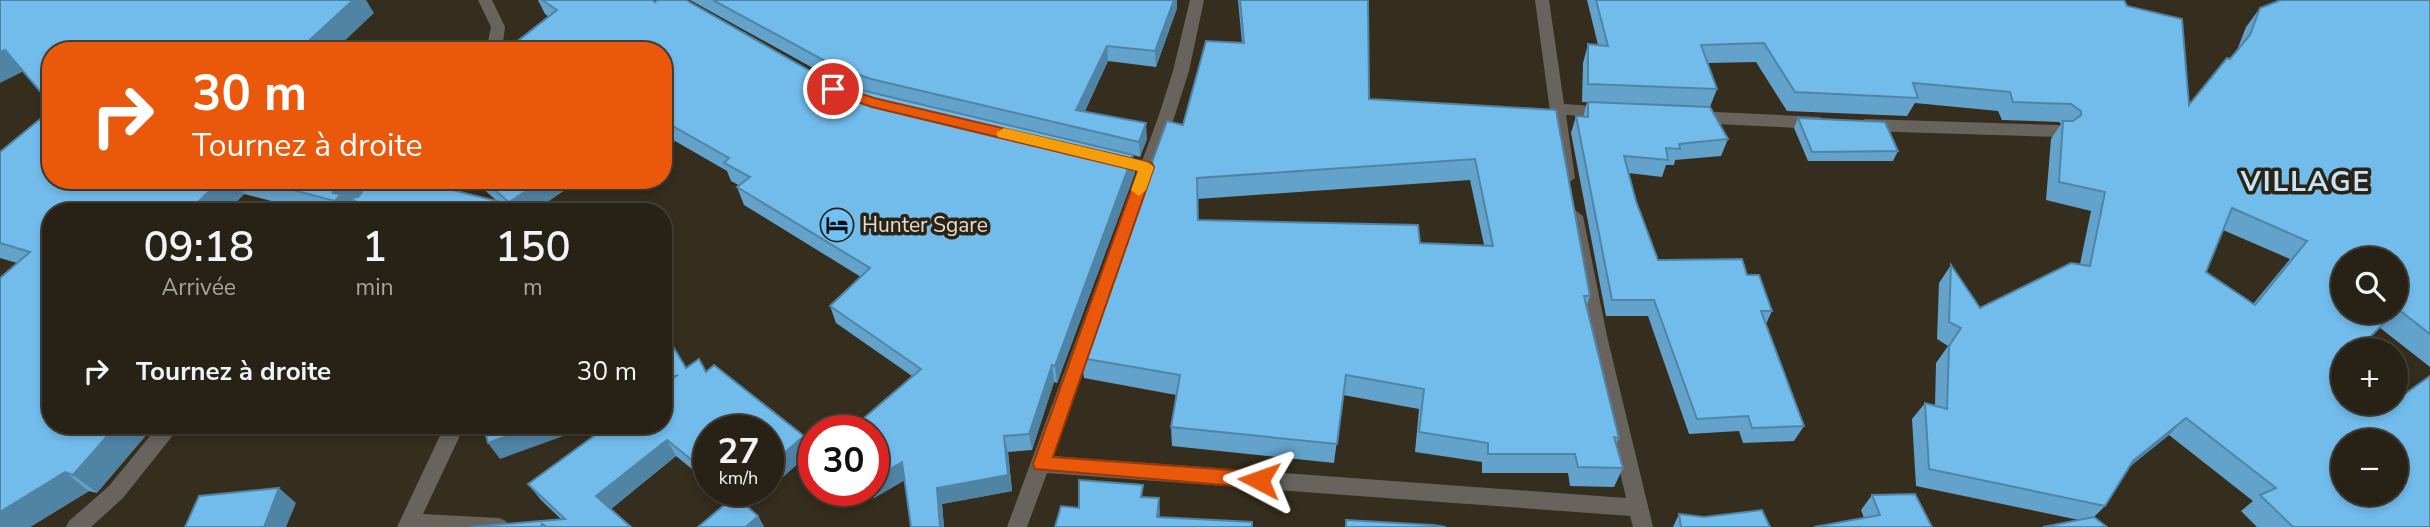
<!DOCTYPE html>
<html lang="fr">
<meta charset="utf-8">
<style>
body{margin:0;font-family:"Nunito Sans",sans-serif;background:#302a1f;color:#f1f3f6;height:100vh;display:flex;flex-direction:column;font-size:26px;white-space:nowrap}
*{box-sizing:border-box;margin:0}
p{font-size:23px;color:#a5a4a1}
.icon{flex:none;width:38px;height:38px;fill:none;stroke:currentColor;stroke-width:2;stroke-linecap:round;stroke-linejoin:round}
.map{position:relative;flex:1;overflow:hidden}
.drawer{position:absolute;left:42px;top:203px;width:630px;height:231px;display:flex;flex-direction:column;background:#282216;border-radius:28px;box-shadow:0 4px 10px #0003,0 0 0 2px #443f35}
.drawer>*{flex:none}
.hud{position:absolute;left:42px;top:42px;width:630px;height:147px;border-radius:28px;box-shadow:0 4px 10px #0003,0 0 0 2px #443f35;background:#ea580c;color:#fff;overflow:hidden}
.fabs{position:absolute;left:2331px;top:247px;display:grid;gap:14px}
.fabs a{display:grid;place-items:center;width:77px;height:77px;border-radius:50%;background:#282216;box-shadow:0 4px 10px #0003,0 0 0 2px #443f35;font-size:35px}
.speed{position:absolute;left:693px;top:415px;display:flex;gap:14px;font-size:35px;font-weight:700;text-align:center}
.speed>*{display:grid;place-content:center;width:91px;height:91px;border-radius:50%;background:#282216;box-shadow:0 4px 10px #0003,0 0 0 2px #443f35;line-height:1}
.speed small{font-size:18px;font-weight:400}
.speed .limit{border:10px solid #d22;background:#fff;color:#111}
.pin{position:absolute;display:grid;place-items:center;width:60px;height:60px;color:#fff;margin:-30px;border:4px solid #fff;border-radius:50%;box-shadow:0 2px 7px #0007}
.me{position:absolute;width:77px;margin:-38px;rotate:274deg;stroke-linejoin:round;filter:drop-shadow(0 0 5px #0008)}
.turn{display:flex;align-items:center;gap:24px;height:147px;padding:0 35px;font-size:32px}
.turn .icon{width:91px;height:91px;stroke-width:2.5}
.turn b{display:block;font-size:49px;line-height:60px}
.eta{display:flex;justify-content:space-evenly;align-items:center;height:119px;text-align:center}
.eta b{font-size:42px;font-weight:600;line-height:49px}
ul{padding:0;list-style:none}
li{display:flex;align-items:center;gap:21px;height:98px;padding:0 35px}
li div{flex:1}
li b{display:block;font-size:26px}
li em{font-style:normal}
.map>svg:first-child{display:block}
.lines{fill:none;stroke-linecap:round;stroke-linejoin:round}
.minor{fill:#68645d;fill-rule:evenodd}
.wall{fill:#62a2cb;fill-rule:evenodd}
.shaded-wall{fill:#5084a5}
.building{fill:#72bcec;stroke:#5084a5;stroke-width:2;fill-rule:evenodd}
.route{fill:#ea580c;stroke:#983908;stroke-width:2}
.slow{fill:#f59e0b}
.labels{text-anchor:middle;stroke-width:7;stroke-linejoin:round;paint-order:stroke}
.poi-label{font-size:21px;fill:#e1dcd2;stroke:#2b2314;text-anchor:start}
.district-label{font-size:28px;font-weight:bold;letter-spacing:2px;fill:#c8e4f8;stroke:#2b2314}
</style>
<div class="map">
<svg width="2430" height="527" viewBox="0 0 2430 527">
<rect width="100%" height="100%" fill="#352d1d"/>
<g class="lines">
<g class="minor">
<polygon points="478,0 492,0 505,27 502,51 486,51 491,27"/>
<polygon points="1190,0 1204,0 1189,71 1175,115 1053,456 1626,498 1589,336 1567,216 1575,210 1583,216 1607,336 1653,527 1633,527 1630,516 1047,473 1027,527 1007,527 1159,115 1173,71"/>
<polygon points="1535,0 1549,0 1564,104 1606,107 1614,112 1606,117 1566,115 1575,178 1567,184 1559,178"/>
<polygon points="1694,111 1820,117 1828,123 1820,129 1694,123 1686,117"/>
<polygon points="1865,119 2059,125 2067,131 2059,137 1865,131 1857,125"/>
<polygon points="159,425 181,425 123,498 91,527 66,527 69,521 109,486"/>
<polygon points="445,425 465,425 423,514 499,518 506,521 509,527 397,527"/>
</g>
</g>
<g class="wall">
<polygon points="538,0 652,0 821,77 867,92 840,83 690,0 1177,0 1177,8 1156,67 1108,61 1085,111 1147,139 1140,157 1133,155 1135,173 1057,383 1054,382 1032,450 1008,452 1012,491 942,504 944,527 911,527 905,480 874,498 868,490 873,490 912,376 836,323 830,306 861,277 744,205 737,187 740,186 731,181 727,171 675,141 663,148 663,51 549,17 545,14"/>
<path d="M1238,0H1368L1369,99L1556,110L1590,296L1587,305L1619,438L1616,444L1623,468L1614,487L1570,486L1568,473H1482V462L1415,452L1419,409L1343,395L1334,463L1172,446L1171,427L1176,395L1084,378L1081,358L1242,43ZM1470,180L1484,245L1420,243L1198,220L1197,199Z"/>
<path d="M1587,0H2124L2189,105L2237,50L2246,27L2260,8L2430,0V367L2379,327L2343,365L2430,527H2257L2241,511L2253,501L2169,435L2129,467L2105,506L2094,517L2079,520L1916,486L1912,419L1925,403L1935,405L1936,363L1948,346L1937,339L1939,283L1951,265L1980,308L2080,264L2091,211L2046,200L2051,139L2061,124L2059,122L2002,120L1998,111L1915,103L1907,116L1787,111L1756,62L1708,63L1717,89L1710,107L1728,139L1721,156L1675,160L1674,165H1666L1662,177L1628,173L1636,201L1658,260L1747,275L1772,311L1766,324L1804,426L1794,441L1743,443L1739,431L1689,434L1648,316H1606L1571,133L1576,116L1583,117L1587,102H1582L1583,63L1588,44L1598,45ZM2223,230L2290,259L2253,304L2206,272ZM2396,259V312H2343Z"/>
<polygon points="1798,118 1898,151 1893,161 1808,161 1794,128"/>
<polygon points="0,152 51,180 366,180 369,183 497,201 473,180 580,180 532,212 360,212 354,203 351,207 354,212 314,212 244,194 227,212 51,212 97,493 89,491 30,527 17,263 0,258"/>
<polygon points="686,368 706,372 804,436 811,452 768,490 768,430 709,430 709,483 676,456 611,509 631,527 469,527 561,519 541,500 528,484"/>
<polygon points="718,490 768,490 748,507 758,516 764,527 698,527 730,500"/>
<polygon points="1872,495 1932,527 1864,518 1861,510"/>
<polygon points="1679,514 1770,527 1673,527"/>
</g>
<g class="shaded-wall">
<polygon points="353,0 366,0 374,13 334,51 298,51"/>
<polygon points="1174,0 1177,0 1177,8 1156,67 1155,51"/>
<polygon points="1107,46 1108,61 1078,125 1076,110"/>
<polygon points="5,50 24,71 0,83 0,52"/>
<polygon points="667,123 675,141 663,148 663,125"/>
<polygon points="1146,123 1147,139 1140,157 1139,142"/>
<polygon points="1133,155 1135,173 1057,383 1055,366"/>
<polygon points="221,180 233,180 244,194 227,212 185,212"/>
<polygon points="340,180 366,180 369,184 355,201 350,198 354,203 351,207 354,212 344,212 335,201 333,190"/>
<polygon points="543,180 580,180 532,212 515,212 509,202"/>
<polygon points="509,204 514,212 499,212 498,211"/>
<polygon points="1052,365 1054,382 1032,450 1029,434"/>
<polygon points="678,375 663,400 663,380"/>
<polygon points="2186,418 2169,435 2116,478 2133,461"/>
<polygon points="117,425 155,425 97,493 73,475"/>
<polygon points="537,425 594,425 500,459 488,443"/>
<polygon points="804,436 811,452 768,490 768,467"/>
<polygon points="1004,436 1008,452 1012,491 942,504 944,527 940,527 937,488"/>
<polygon points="667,440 676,456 607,512 596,496"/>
<polygon points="902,462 908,478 874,498 871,490 873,490 873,479"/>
<polygon points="65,472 89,491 30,527 0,527 0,512"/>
<polygon points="279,488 296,503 286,527 264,527"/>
<polygon points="742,490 768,490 744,511 735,496"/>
<polygon points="842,490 853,490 845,496"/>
<polygon points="1159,498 1160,513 1158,527 1157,517"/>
<polygon points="758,516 764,527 746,527"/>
</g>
<g class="building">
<polygon points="0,0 353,0 298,51 51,51 51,104 5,50 0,52"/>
<polygon points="542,0 652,0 655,2 658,0 686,0 821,77 865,91 1133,155 1055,366 1052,365 1029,434 1004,436 1008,475 937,488 940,527 911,527 902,462 873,479 873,430 850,430 921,369 830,306 870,268 737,187 750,177 724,163 729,158 667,123 663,125 663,51 505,51 557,10"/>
<polygon points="713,0 1174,0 1155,51 1107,46 1076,110 1146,123 1139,142 871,79 836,67"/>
<path d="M1240,0H1368L1369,99L1556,110L1590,296H1584L1619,438L1614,437L1623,468L1578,467L1575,454H1488V443L1419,432L1424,389L1346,375L1337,444L1171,427L1180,375L1081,358L1167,121L1183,125L1206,41L1244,43ZM1475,159L1493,246L1420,243L1418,225L1198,220L1197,178Z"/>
<path d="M1596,0H2124L2127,6L2182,19L2189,105L2227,58L2230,59L2250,35L2260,8L2281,0H2430V334L2398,309L2396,311V259H2343V312H2395L2357,350H2343V402H2396V397L2403,391L2406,393L2430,376V527H2293L2260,495L2276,488L2186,418L2133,461L2105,506L1929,469L1925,403L1947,409L1949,346L1961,328L1949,322L1951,265L1980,308L2071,263L2090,266L2105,192L2059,182L2063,121H2073L2081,115V111L2071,104L2013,102L2010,92L1913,83L1918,98L1795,92L1764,43L1701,45L1717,89L1588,84V44L1608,46ZM2232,208L2307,241L2255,305L2206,272ZM2343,441H2396V494H2343Z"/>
<polygon points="1588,102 1710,107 1728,139 1679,144 1680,149 1666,148 1668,160 1624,156 1636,201 1658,260 1742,259 1747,275 1759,275 1772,311 1761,311 1804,426 1752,428 1748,416 1697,419 1654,300 1612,300 1576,116 1588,117"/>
<polygon points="51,110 51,180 221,180 198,202 185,212 51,212 51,425 117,425 73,475 65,472 0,512 0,278 30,252 0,243 0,152"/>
<polygon points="1798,118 1885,122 1898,151 1812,152"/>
<polygon points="254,180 340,180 333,190 333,193 341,194 335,201"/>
<polygon points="371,180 412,180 509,204 498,211 500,212 374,212 350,198 358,197"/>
<polygon points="483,180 543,180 509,202"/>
<polygon points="663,330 686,368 699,359 706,372 714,365 804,436 768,467 768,430 709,430 709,474 667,440 596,496 631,527 547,527 542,524 541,527 469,527 565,519 528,484 609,425 663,425 663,385 678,375 663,380"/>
<polygon points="483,425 537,425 488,443"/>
<polygon points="1079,480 1143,485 1141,497 1159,498 1157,517 1252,522 1252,527 1055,527 1061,506 1079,508"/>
<polygon points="279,488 264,527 185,527 199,496"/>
<polygon points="728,490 742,490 735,496"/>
<polygon points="1915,494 1932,527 1814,527 1880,515 1872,495"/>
<polygon points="735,496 758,516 746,527 698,527"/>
<polygon points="1762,510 1770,527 1681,527 1679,514 1704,517"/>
<polygon points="2094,517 2107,527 2043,527"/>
<polygon points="1346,520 1433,525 1446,527 1346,527"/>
</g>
<polygon class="route" points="833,84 874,98 1152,163 1154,167 1053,457 1259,472 1265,474 1268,480 1265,486 1259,488 1035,469 1033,464 1138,171 872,107 828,92 826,89"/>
<polygon class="slow" points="1004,128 1147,162 1154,167 1146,190 1139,196 1131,190 1138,171 998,137 996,133"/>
<defs>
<g id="hotel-disc" transform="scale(1.75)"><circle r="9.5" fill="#71c1f5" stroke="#2b2314"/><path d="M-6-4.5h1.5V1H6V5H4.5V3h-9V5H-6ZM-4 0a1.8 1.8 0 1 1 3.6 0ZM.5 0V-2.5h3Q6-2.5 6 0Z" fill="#111"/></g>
</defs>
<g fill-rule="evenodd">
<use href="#hotel-disc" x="837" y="225"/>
</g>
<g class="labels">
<g class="poi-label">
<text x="862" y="232">Hunter Sgare</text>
</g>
<g class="district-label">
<text x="2306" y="191">VILLAGE</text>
</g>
</g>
</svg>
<div class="fabs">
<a><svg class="icon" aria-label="search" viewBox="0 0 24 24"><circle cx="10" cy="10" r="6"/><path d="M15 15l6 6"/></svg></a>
<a>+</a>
<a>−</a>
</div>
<div class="speed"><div>27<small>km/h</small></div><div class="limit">30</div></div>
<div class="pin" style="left:833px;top:89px;background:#d93025"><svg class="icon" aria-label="arrive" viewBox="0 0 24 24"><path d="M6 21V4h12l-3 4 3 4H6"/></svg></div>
<svg class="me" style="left:1259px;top:480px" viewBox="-20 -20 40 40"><path d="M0-17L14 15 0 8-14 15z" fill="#ea580c" stroke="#fff" stroke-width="4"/></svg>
<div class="hud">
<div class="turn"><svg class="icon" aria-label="right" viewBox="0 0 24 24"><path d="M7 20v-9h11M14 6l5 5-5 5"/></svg><div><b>30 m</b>Tournez à droite</div></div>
</div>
<section class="drawer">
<div class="eta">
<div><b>09:18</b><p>Arrivée</p></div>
<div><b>1</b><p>min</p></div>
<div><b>150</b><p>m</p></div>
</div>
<ul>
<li><svg class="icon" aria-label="right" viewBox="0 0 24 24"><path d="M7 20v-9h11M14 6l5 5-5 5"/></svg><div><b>Tournez à droite</b></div><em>30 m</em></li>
</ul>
</section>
</div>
